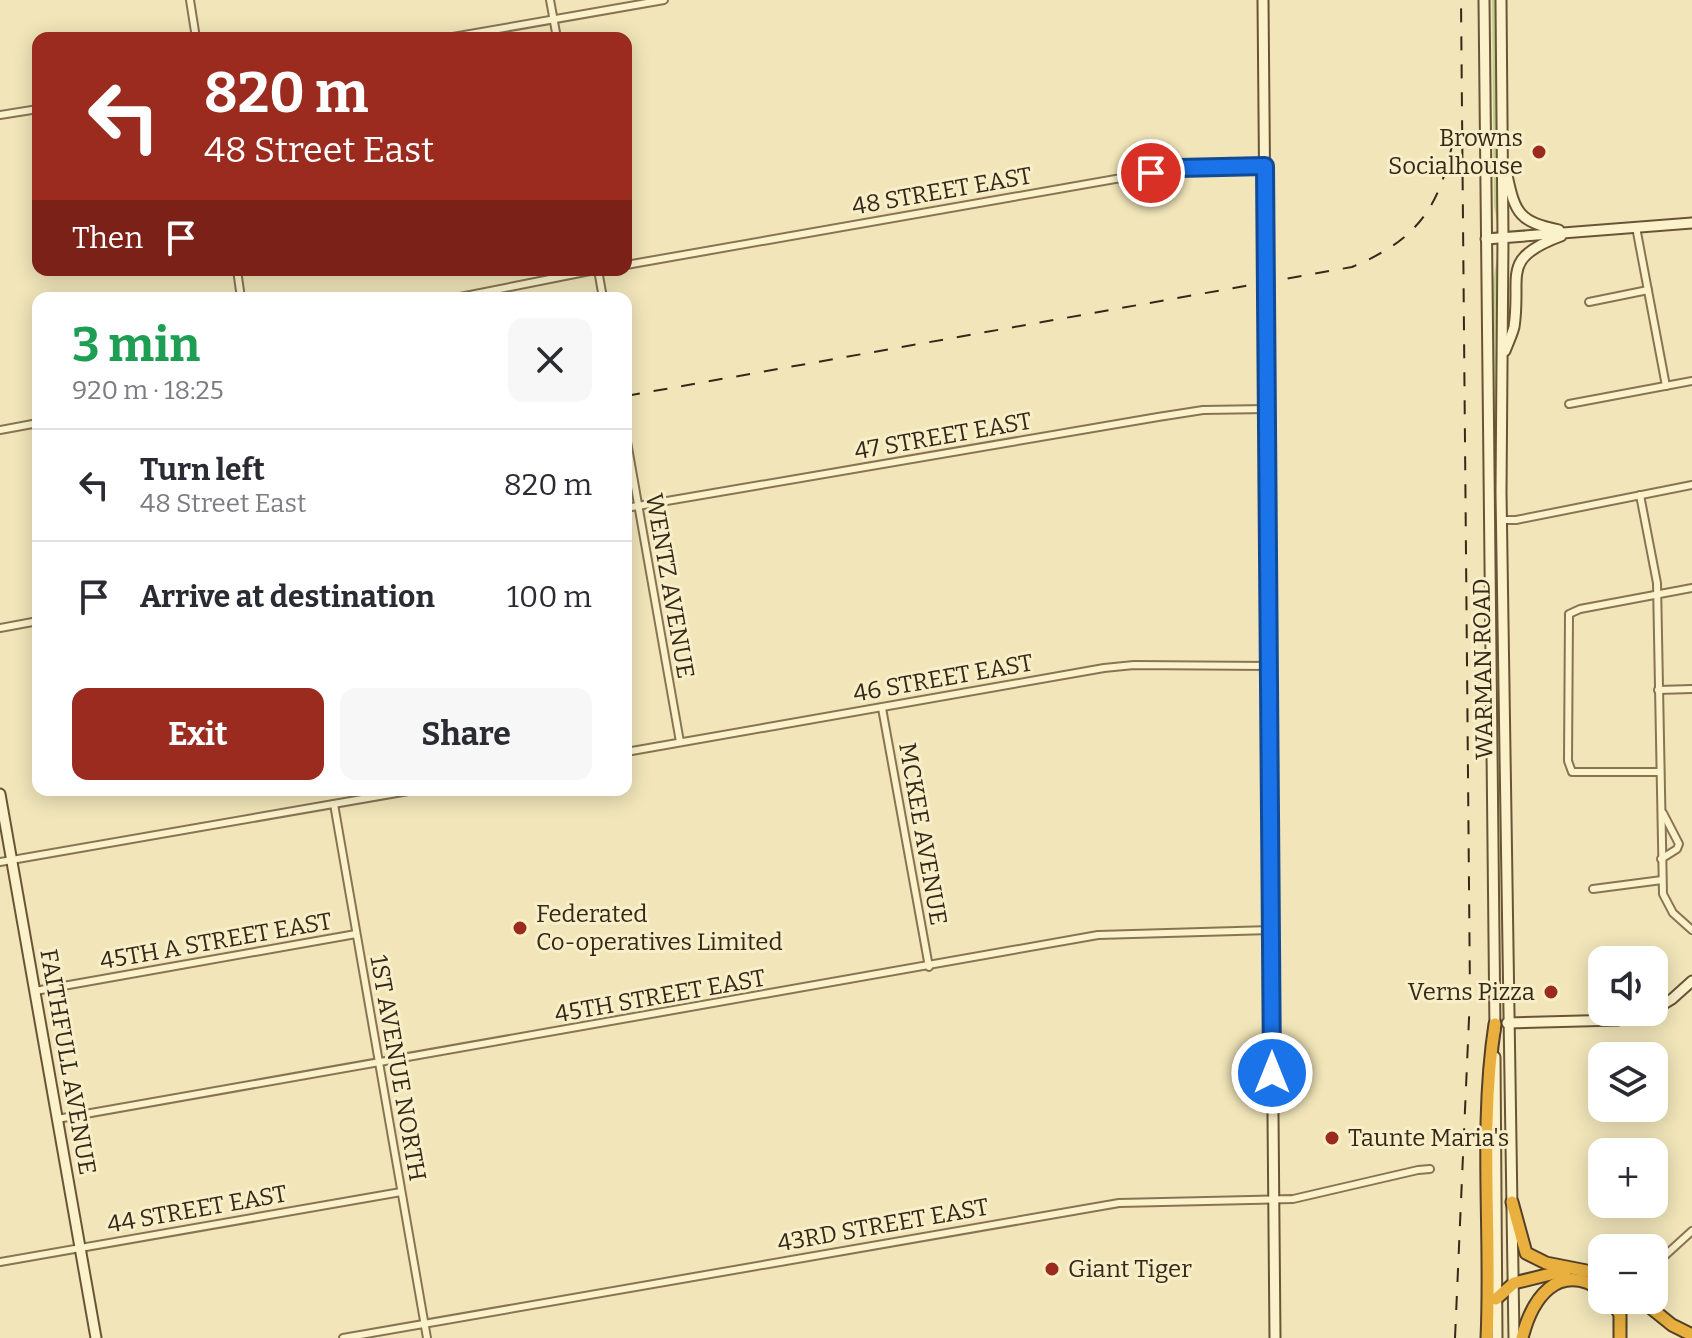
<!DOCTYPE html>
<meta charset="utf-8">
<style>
body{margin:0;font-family:Bitter,serif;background:#f7f7f7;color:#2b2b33;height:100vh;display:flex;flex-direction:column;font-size:30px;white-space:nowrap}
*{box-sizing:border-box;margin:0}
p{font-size:26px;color:#7c7c81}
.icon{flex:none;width:44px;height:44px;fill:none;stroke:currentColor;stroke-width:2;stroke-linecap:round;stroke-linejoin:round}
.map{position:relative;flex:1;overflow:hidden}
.drawer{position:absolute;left:32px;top:292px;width:600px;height:504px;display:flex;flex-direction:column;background:#fff;border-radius:16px;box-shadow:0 4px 20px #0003}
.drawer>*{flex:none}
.hud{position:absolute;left:32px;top:32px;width:600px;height:244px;border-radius:16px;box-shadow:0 4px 20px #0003;background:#9b2a1f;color:#fff;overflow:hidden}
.tools{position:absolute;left:1588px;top:946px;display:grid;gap:16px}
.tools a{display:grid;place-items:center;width:80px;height:80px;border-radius:16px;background:#fff;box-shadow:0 4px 20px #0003;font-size:40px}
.pin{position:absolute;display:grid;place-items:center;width:68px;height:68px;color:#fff;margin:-34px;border:4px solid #fff;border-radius:50%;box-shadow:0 2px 8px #0007}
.me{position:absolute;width:88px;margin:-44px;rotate:0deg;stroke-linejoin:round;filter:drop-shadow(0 0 6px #0008)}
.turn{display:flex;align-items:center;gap:28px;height:168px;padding:0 40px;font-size:36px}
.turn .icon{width:104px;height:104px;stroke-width:2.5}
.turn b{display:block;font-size:56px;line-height:68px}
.then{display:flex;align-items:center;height:76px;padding:0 40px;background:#0003;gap:16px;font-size:30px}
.round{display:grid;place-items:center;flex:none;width:84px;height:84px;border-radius:16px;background:#f7f7f7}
.headline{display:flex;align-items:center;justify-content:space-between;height:136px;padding:0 40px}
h1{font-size:48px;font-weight:700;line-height:60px;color:#1e9e55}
.button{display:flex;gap:16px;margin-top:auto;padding:16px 40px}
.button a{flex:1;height:92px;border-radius:16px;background:#9b2a1f;color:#fff;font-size:32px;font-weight:700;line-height:92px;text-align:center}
.button a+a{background:#f7f7f7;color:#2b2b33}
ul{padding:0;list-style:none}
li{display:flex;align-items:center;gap:24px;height:112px;padding:0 40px;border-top:2px solid #e1e1e2}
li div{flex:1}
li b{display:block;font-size:30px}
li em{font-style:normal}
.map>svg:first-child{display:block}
.green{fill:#c0cf8d}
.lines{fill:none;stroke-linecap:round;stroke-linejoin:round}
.street-casing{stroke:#887453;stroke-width:10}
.secondary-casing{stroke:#695536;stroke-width:13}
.highway-casing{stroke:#544128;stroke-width:15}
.street{stroke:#fbf2cc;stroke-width:6}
.secondary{stroke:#fbf2cc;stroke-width:9}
.highway{stroke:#e9b040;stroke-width:11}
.rail{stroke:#352919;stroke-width:2;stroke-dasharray:14 14;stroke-linecap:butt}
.route-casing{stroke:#114b97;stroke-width:20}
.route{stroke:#1a73e8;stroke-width:14}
.poi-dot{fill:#9b2a1f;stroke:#f8efc9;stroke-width:3}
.labels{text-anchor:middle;stroke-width:6;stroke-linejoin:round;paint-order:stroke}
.poi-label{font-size:24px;fill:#352919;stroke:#f8efc9;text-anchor:start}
.street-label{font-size:24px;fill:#352919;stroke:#f8efc9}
</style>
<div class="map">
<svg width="1692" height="1338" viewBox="0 0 1692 1338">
<rect width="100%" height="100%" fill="#f1e5b9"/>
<g class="green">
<polygon points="1492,0 1497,0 1499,219 1497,220 1494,206"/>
<polygon points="1498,253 1498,254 1496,435 1493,410 1492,286"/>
</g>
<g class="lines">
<g class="street-casing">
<g id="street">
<polyline points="190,0 196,38"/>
<polyline points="550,0 557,38"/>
<polyline points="447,38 664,0"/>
<polyline points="0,115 38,109"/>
<polyline points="1636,227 1666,386"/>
<polyline points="626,265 1178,168 1265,166"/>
<polyline points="237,270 241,298"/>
<polyline points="598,270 603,298"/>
<polyline points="455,298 595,270"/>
<polyline points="1589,302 1648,290"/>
<polyline points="1569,404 1692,381"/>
<polyline points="0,430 38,423"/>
<polyline points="626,436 680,742"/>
<polyline points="1640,495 1657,583 1663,894 1673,913 1692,930"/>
<polyline points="626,508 1158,417 1203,410 1266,409"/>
<polyline points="1501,520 1516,520 1692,485"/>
<polyline points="0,628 38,621"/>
<polyline points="1658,690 1692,689"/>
<polyline points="882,708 929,967"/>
<polyline points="626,752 1104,668 1134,665 1269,666"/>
<polyline points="1659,772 1572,772 1568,761 1569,614 1580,609 1692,588"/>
<polyline points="334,804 427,1338"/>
<polyline points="1661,859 1677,849 1679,844 1663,813"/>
<polyline points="0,862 414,790"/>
<polyline points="1593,889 1662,880"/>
<polyline points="35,991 356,934"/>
<polyline points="57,1119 1098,935 1271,930"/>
<polyline points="1659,1261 1692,1231"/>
<polyline points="0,1262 401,1192"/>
<polyline points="343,1338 1119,1203 1293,1199 1418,1170 1430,1169"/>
</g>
</g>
<g class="secondary-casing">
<g id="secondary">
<polyline points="1263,0 1275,1338"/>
<polyline points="1484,0 1495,1031"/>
<polyline points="1501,0 1503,238 1501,492 1514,1338"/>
<path d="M1507,175C1515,214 1520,222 1559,230"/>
<polyline points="1486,239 1692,223"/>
<path d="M1505,351C1508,343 1512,335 1514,327C1522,275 1499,259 1561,236"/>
<polyline points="0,794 96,1338"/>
<polyline points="1654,1010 1672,999 1692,981"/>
<polyline points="1507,1023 1618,1020 1650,1012"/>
<polyline points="1495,1057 1497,1338"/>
</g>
</g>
<g class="highway-casing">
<g id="highway">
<polyline points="1512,1202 1526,1253 1546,1263 1602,1274"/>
<polyline points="1496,1299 1514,1283 1567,1270"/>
<polyline points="1612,1300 1620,1315 1620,1338"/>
<polyline points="1641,1300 1672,1325 1692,1335"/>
<path d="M1487,1338C1492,1233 1479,1128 1495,1024"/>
<path d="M1522,1338C1532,1299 1557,1261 1602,1290"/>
</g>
</g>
<use href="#street" class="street"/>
<use href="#secondary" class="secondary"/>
<use href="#highway" class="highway"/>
<g class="rail">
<path d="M626,396L1352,267C1419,239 1441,206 1454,135"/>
<polyline points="1455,1338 1470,996 1461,0"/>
</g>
</g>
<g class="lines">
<g class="route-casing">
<polyline id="route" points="1151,173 1178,168 1265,166 1272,1073"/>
</g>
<use href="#route" class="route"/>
</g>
<g class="poi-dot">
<circle cx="1539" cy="152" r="8"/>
<circle cx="520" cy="928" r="8"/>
<circle cx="1551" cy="992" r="8"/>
<circle cx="1332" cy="1138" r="8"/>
<circle cx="1052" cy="1269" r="8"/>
</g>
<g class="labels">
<g class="poi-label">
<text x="1523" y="146" text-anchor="end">Browns<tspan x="1523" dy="28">Socialhouse</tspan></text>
<text x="536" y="922">Federated<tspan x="536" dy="28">Co-operatives Limited</tspan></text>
<text x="1535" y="1000" text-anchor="end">Verns Pizza</text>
<text x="1348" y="1146">Taunte Maria's</text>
<text x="1068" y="1277">Giant Tiger</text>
</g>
<g class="street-label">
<text transform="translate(942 191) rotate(-10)" y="8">48 STREET EAST</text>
<text transform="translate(943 436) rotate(-10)" y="8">47 STREET EAST</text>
<text transform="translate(670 586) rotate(80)" y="8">WENTZ AVENUE</text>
<text transform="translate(1483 669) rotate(-91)" y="8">WARMAN ROAD</text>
<text transform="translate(943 678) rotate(-10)" y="8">46 STREET EAST</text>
<text transform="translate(923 834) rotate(80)" y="8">MCKEE AVENUE</text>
<text transform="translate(216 941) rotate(-10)" y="8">45TH A STREET EAST</text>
<text transform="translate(660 996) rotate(-10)" y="8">45TH STREET EAST</text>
<text transform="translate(68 1062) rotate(80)" y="8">FAITHFULL AVENUE</text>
<text transform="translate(398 1068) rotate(80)" y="8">1ST AVENUE NORTH</text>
<text transform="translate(197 1209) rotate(-10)" y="8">44 STREET EAST</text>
<text transform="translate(883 1225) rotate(-10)" y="8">43RD STREET EAST</text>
</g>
</g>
</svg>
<div class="tools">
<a><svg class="icon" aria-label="sound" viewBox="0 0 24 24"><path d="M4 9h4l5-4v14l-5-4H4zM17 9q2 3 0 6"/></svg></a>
<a><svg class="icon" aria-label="layers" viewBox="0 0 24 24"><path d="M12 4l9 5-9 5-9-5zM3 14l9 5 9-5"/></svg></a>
<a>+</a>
<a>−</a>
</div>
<div class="pin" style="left:1151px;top:173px;background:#d93025"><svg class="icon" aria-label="arrive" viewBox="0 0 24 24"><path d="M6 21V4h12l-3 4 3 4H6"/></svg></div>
<svg class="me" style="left:1272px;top:1073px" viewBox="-20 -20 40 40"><circle r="17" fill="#1a73e8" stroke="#fff" stroke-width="3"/><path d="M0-11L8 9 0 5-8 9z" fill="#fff"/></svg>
<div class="hud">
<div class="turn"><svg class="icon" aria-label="left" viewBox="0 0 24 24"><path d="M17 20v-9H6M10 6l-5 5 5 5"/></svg><div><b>820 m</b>48 Street East</div></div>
<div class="then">Then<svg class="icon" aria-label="arrive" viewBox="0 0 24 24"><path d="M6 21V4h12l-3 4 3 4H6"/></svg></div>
</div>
<section class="drawer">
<div class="headline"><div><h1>3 min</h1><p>920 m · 18:25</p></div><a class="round"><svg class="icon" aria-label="close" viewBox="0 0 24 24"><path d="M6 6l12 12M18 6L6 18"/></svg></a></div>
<ul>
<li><svg class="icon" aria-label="left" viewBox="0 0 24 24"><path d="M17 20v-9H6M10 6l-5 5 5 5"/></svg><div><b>Turn left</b><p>48 Street East</p></div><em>820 m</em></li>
<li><svg class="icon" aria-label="arrive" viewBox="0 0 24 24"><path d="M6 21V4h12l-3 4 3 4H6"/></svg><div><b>Arrive at destination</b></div><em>100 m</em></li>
</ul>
<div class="button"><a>Exit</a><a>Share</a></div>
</section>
</div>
